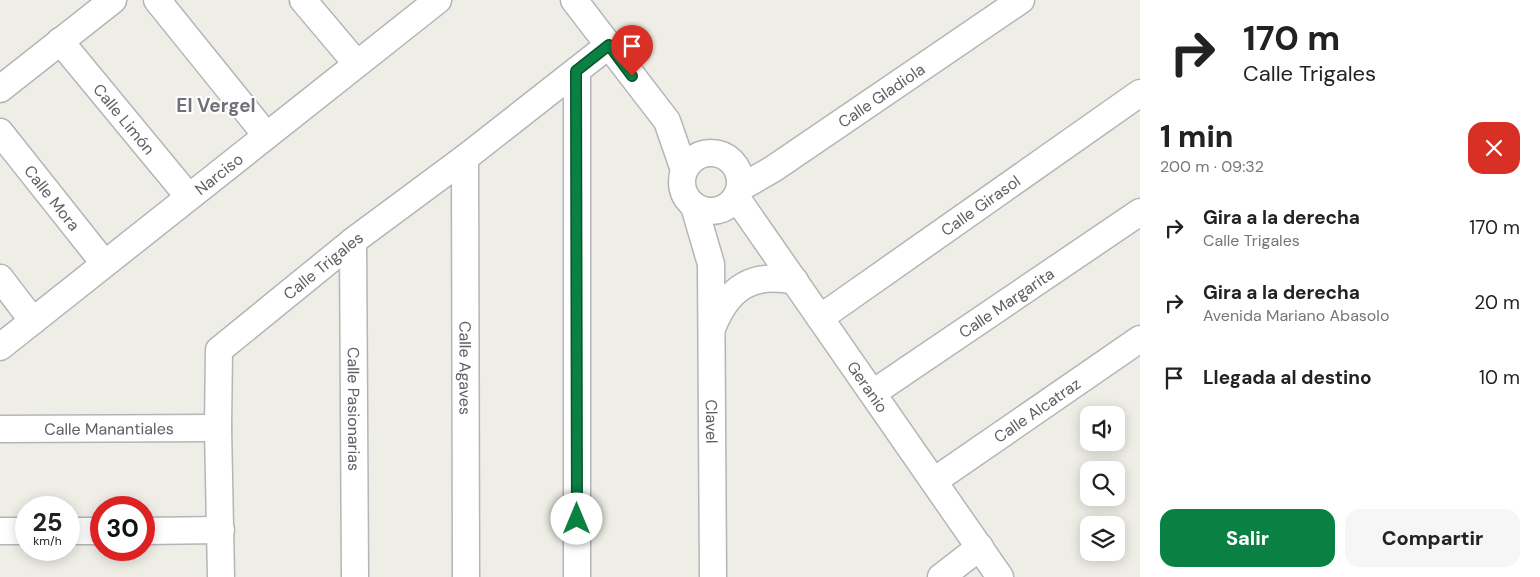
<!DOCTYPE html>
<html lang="es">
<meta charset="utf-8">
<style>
body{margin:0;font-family:"DM Sans",sans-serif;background:#f6f6f6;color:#222;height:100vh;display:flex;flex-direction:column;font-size:19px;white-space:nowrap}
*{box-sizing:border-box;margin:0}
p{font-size:16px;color:#767676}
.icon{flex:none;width:28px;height:28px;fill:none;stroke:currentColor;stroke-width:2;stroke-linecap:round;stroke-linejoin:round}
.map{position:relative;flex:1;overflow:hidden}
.details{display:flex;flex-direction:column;background:#fff;width:400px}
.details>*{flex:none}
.top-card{background:#fff;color:#222;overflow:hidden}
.tools{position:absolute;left:1080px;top:406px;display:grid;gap:10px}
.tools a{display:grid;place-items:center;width:45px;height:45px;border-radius:10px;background:#fff;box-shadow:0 2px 12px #0003;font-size:25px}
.speed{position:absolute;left:15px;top:496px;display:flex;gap:10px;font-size:25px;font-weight:700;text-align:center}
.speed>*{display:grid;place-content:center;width:65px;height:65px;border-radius:50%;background:#fff;box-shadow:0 2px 12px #0003;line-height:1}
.speed small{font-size:12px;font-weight:400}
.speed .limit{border:8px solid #d22;background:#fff;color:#111}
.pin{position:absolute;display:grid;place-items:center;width:42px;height:42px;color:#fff;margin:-51px -21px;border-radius:50% 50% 50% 0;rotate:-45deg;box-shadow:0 0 5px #0007}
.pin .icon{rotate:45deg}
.me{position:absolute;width:55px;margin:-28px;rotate:0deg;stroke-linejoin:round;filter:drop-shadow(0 0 4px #0008)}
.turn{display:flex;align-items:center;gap:18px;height:105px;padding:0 20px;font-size:22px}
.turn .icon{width:65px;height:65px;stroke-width:2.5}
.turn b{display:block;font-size:35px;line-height:42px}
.round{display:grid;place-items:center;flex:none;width:52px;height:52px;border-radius:15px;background:#f6f6f6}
.headline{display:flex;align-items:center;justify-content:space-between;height:85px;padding:0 20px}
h1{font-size:30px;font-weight:800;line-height:38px}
.cta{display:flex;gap:10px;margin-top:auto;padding:10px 20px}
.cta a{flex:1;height:58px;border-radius:15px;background:#0b8043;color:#fff;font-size:20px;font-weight:800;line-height:58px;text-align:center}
.cta a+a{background:#f6f6f6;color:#222}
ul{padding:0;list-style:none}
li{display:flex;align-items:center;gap:15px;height:75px;padding:0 20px}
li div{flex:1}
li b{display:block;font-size:19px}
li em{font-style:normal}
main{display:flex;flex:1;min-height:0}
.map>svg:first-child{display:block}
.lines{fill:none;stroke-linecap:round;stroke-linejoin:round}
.minor-casing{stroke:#b3b5b9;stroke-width:29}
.minor{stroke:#fff;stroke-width:26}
.route-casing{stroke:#07532c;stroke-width:12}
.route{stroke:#0b8043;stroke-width:9}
.labels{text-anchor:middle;stroke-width:4;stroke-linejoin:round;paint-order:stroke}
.street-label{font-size:16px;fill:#5e6064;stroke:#fff}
.quarter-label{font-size:19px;font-weight:bold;fill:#6f7176;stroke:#fff}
</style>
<main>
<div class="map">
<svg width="1140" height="577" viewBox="0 0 1140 577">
<rect width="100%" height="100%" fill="#eeede6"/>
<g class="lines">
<g class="minor-casing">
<g id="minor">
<polyline points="157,0 266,135"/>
<polyline points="303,0 357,64"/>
<polyline points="574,0 667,121 684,170"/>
<path id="s1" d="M60,41L188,196"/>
<polyline points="577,71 577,577"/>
<polyline points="0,89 113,0"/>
<path id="s2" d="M0,132L104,263"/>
<circle cx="711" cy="182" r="29"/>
<path id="s3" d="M465,158L466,577"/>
<path id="s4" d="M740,188L773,169L1021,0"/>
<path id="s5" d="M736,197L1000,577"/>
<path id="s6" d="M694,206L711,264L713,577"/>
<path id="s7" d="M353,241L355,577"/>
<polyline points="0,278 33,321"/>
<path id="s8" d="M820,318L1140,93"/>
<path d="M713,326C729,287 753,272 795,281"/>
<path id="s9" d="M0,347L438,0"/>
<path id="s10" d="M873,393L1140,212"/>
<path id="s11" d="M0,429L218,428"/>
<path id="s12" d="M934,481L1140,339"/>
<polyline points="0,531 26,531"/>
<polyline points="69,531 101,531"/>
<polyline points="144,531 221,530"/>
<path id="s13" d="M221,577L218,428L219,350L353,241L465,158L609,45"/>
<polyline points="941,577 980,547"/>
</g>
</g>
<use href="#minor" class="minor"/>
</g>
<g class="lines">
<g class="route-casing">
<polyline id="route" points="577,519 576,71 609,45 632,76"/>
</g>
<use href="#route" class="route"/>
</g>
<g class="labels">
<g class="street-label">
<text dy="6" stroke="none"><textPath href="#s4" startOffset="169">Calle Gladiola</textPath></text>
<text dy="6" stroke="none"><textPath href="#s1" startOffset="101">Calle Limón</textPath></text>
<text dy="6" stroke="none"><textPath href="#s9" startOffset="279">Narciso</textPath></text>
<text dy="6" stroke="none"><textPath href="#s2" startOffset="84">Calle Mora</textPath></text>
<text dy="6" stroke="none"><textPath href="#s8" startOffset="196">Calle Girasol</textPath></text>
<text dy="6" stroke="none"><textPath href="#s13" startOffset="361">Calle Trigales</textPath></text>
<text dy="6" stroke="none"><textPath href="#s10" startOffset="161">Calle Margarita</textPath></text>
<text dy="6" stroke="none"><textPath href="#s3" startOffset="210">Calle Agaves</textPath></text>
<text dy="6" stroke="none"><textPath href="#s5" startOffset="231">Geranio</textPath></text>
<text dy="6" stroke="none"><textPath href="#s7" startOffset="168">Calle Pasionarias</textPath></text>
<text dy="6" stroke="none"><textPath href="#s12" startOffset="125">Calle Alcatraz</textPath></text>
<text dy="6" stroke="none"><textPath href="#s6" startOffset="218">Clavel</textPath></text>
<text dy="6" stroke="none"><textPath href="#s11" startOffset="109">Calle Manantiales</textPath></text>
</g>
<g class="quarter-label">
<text x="216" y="112">El Vergel</text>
</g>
</g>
</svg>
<div class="tools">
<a><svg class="icon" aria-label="sound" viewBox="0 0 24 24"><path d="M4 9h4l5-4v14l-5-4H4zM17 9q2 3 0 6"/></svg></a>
<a><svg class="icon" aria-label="search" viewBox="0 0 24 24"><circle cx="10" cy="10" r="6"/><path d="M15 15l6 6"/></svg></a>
<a><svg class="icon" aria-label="layers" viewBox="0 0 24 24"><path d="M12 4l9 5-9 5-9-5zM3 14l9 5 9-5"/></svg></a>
</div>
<div class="speed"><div>25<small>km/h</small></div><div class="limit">30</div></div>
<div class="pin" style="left:632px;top:76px;background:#d93025"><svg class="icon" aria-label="arrive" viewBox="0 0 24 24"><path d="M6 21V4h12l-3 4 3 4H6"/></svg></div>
<svg class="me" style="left:577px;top:519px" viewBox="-20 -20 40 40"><circle r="19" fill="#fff"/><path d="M0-13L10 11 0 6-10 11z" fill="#0b8043"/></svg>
</div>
<section class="details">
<div class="top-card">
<div class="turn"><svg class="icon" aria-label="right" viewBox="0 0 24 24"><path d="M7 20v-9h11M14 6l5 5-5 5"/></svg><div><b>170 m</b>Calle Trigales</div></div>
</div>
<div class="headline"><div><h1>1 min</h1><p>200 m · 09:32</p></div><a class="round" style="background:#d93025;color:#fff"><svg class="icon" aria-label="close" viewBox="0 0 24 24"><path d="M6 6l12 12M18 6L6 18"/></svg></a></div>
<ul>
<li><svg class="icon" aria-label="right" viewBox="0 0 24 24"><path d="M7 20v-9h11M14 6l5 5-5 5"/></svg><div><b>Gira a la derecha</b><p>Calle Trigales</p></div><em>170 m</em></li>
<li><svg class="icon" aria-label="right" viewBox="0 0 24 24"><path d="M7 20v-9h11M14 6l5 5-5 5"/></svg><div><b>Gira a la derecha</b><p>Avenida Mariano Abasolo</p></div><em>20 m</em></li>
<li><svg class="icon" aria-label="arrive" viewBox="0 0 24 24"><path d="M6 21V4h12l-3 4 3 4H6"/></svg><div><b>Llegada al destino</b></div><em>10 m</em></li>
</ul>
<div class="cta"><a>Salir</a><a>Compartir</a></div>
</section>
</main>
